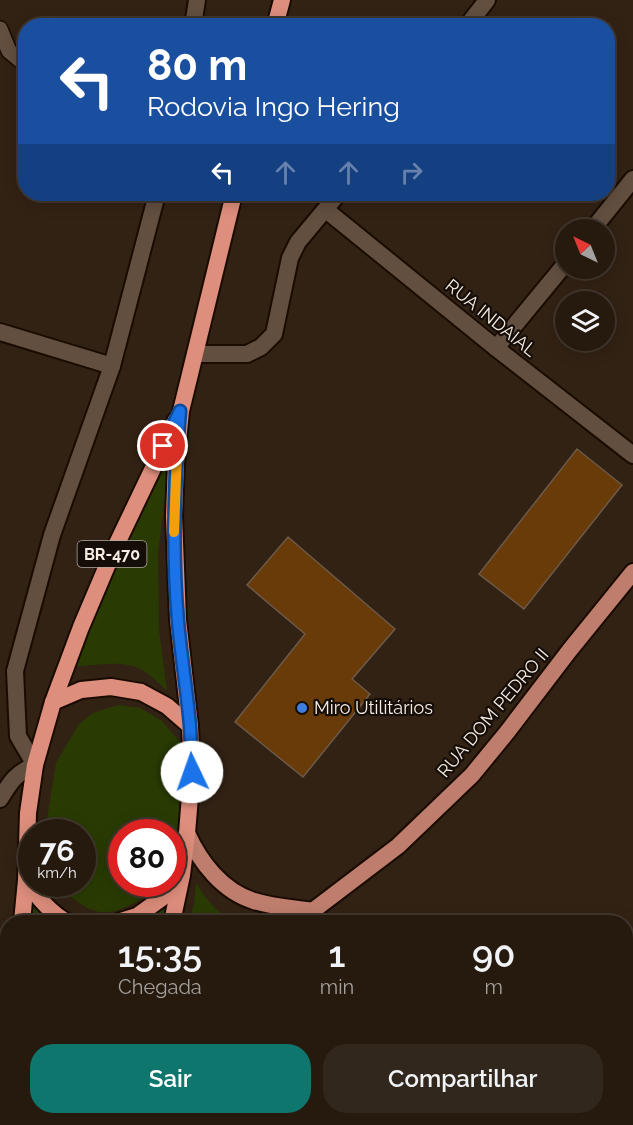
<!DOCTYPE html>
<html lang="pt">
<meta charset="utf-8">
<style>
body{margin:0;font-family:Raleway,sans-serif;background:#32271d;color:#f1f3f6;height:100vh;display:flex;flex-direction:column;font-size:22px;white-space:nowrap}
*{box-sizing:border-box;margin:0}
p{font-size:20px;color:#a4a19e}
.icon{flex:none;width:33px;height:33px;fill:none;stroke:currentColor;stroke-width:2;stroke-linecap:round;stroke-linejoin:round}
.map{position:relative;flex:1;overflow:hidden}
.details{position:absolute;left:0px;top:915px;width:633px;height:210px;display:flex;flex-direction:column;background:#261a0f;border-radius:24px 24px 0 0;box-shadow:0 3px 15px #0003,0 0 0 2px #42382f}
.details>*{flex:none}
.banner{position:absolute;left:18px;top:18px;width:597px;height:183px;border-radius:24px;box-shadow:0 3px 15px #0003,0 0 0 2px #42382f;background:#1a4fa0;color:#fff;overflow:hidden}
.needle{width:39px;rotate:317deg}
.fabs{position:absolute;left:555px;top:219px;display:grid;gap:12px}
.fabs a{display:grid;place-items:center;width:60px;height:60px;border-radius:50%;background:#261a0f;box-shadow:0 3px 15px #0003,0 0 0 2px #42382f;font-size:30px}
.speed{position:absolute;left:18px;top:819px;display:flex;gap:12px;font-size:30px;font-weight:700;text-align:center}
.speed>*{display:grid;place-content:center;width:78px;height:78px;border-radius:50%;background:#261a0f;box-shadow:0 3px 15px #0003,0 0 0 2px #42382f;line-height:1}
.speed small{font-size:15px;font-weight:400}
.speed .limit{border:9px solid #d22;background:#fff;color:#111}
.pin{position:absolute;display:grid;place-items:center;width:51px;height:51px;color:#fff;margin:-26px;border:3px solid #fff;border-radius:50%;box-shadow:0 2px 6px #0007}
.me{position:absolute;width:66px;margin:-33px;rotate:357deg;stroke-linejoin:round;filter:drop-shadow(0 0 4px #0008)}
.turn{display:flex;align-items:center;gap:21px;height:126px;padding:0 30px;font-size:27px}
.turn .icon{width:78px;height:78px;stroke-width:2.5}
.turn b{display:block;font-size:42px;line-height:51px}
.lanes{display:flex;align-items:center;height:57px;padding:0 30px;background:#0003;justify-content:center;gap:30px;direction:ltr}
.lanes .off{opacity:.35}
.eta{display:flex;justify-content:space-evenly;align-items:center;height:102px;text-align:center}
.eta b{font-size:36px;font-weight:600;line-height:42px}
.primary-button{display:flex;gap:12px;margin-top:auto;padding:12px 30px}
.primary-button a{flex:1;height:69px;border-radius:24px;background:#0f766e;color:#fff;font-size:24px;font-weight:600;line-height:69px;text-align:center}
.primary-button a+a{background:#32271d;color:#f1f3f6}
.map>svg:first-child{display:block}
.green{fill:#293b03}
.water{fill:#051016}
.building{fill:#683b08;stroke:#6d5a4a;stroke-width:1.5}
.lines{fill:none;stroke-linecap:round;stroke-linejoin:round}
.service-casing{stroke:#1a0b01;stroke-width:18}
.minor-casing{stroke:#1a0b01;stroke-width:20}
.primary-casing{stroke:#1a0b01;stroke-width:20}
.trunk-casing{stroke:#1a0b01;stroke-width:20}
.service{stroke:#624f40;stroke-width:15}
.minor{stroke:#624f40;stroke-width:16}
.primary{stroke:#bf7e6d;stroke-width:16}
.trunk{stroke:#de8e7c;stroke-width:16}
.route-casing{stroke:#114b97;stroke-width:15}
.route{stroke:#1a73e8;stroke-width:10}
.slow{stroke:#f59e0b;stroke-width:10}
.shop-dot{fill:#3f7fe0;stroke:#150e08;stroke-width:2}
.labels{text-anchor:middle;stroke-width:4.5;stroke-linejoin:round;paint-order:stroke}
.shield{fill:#150e08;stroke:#b3a9a1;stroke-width:1.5}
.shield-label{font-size:16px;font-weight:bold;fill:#f7ece3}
.street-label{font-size:18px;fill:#f7ece3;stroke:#150e08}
.poi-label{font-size:18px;fill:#f7ece3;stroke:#150e08;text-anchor:start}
</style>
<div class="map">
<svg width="633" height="1125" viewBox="0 0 633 1125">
<rect width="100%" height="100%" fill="#322214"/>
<g class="green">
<path d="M173,437L158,553L159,630L167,691C158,682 146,670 133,666C114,661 91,666 71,667L132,534Z"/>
<path d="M118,705L140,708L162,721L179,741L180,781L179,828L173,872L172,832H122V884H161C148,897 115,918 95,911C86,908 79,903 71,897C66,893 62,889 58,884H82V832H45L56,763L79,724L93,713Z"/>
<path d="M196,883C208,902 219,917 242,922H189L194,904Z"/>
<polygon points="171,899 165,922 143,922 159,912"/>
<polygon points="33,902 48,922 31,922"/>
<polygon points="8,1118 65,1118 61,1125 6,1125"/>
</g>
<polygon class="water" points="633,935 633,1124 350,1125 361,1118 626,1118 626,940"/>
<g class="building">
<polygon points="577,449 622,485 524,609 479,574"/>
<polygon points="288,537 395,629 352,679 370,694 303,777 235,722 305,634 247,585"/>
</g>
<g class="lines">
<g class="service-casing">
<polyline id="service" points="0,29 9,51 26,65"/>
</g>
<g class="minor-casing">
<g id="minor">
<polyline points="193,26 197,0"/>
<polyline points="467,26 487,0"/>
<polyline points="326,210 496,348 633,455"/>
<polyline points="592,230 633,179"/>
<polyline points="0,332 112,366"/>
<polyline points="496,348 566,263"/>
<polyline points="195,354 247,354 261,347 274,334 290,258 298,242 338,194"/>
<path d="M0,799C11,781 16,773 35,765L18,736L15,671L52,535L112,366L157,194"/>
</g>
</g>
<g class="primary-casing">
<g id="primary">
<path d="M187,833C200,862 222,891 254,901C273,907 293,908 313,911"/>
<polyline points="298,922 398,846 472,775 508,731 569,651 633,572"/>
</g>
</g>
<g class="trunk-casing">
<g id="trunk">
<polyline points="275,26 282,0"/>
<polyline points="53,702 81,690 111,687 141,692 167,706 190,726"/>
<path d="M26,880C37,897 49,912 67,922"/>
<polyline points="22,922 26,880 28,813 35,765 53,702 81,627 112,554 176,420"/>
<polyline points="118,922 137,916 162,898 181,876"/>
<polyline points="172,922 182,875 187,833 192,772 190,726 178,620 174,516 176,463 181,411 234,194"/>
<polyline points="0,1108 8,1060"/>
<polyline points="75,1125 80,1118"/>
</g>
</g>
<use href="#service" class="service"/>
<use href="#minor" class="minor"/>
<use href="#primary" class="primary"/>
<use href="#trunk" class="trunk"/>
</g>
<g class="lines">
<g class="route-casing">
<path id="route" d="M163,446L180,411C174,481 172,551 178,621C181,656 187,691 190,726C191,741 191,757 192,772"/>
</g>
<use href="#route" class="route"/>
<polyline class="slow" points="174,532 177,451"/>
</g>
<circle class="shop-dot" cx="302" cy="708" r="6"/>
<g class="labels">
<rect class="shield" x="77.5" y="541" width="69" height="26" rx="4.5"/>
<g class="shield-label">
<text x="112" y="560">BR-470</text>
</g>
<g class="street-label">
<text transform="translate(491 318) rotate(39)" y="6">RUA INDAIAL</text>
<text transform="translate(493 713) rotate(-50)" y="6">RUA DOM PEDRO II</text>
</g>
<g class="poi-label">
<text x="314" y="714">Miro Utilitários</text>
</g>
</g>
</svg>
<div class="fabs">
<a><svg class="needle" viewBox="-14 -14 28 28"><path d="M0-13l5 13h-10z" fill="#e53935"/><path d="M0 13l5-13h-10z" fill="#a4a19e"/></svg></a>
<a><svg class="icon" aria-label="layers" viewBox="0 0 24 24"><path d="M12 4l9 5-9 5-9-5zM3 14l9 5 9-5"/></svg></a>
</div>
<div class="speed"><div>76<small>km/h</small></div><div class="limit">80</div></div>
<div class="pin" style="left:163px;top:446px;background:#d93025"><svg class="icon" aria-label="arrive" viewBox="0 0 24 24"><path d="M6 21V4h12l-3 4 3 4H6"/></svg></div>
<svg class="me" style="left:192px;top:772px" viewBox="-20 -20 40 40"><circle r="19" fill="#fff"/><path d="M0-13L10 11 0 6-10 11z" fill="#1a73e8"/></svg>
<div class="banner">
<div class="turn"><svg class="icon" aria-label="left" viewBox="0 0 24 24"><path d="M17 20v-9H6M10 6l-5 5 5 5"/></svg><div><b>80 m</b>Rodovia Ingo Hering</div></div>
<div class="lanes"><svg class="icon" aria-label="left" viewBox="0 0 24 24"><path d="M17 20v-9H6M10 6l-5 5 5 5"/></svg><svg class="icon off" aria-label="ahead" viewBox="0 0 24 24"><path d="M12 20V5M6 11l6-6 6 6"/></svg><svg class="icon off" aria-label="ahead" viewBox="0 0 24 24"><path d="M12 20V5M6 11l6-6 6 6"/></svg><svg class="icon off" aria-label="right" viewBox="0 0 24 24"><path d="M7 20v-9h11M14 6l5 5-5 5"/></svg></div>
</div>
<section class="details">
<div class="eta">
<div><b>15:35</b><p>Chegada</p></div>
<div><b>1</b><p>min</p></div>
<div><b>90</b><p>m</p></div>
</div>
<div class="primary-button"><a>Sair</a><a>Compartilhar</a></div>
</section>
</div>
